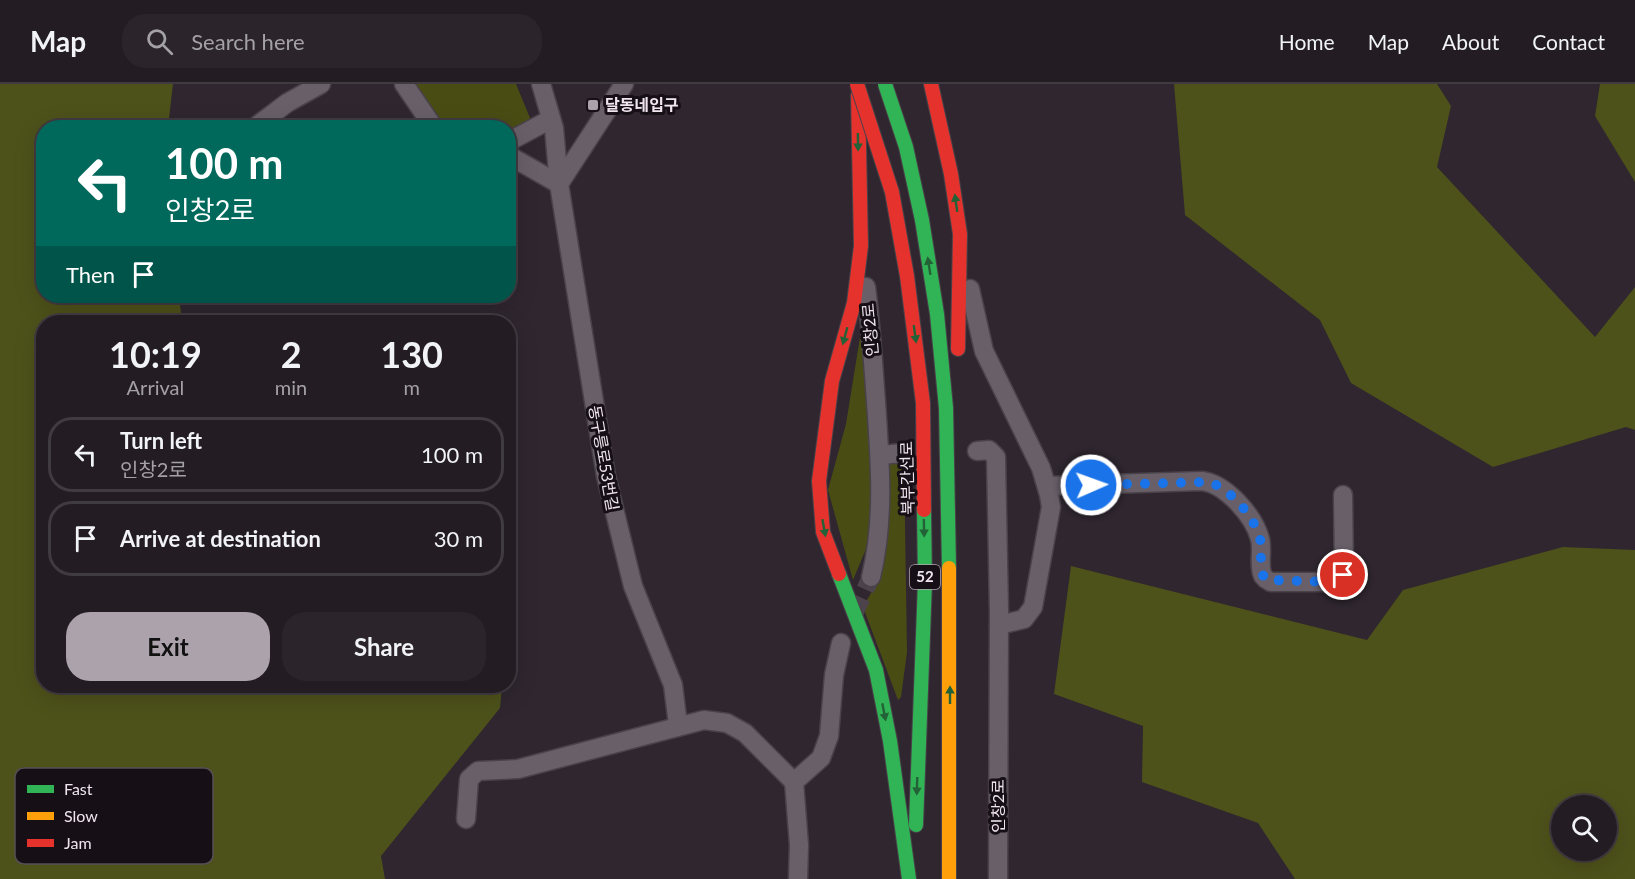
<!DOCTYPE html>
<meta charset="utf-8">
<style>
body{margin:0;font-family:Lato,"Noto Sans KR",sans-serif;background:#2b252b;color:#f1f3f6;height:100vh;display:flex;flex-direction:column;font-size:22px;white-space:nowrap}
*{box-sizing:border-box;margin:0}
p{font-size:20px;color:#a3a1a6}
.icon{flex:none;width:33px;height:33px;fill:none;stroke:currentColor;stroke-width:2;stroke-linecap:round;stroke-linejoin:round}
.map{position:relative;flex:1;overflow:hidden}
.panel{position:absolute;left:36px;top:231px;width:480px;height:378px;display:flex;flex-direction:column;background:#231c23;border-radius:24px;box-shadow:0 6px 24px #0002,0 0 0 2px #403a41}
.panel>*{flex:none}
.hud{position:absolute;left:36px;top:36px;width:480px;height:183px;border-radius:24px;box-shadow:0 6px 24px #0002,0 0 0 2px #403a41;background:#00695c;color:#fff;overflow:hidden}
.tools{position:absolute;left:1551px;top:711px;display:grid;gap:12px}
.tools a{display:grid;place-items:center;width:66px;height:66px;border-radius:50%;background:#231c23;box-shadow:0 6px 24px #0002,0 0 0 2px #403a41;font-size:30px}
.pin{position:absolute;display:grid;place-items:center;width:51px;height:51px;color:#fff;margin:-26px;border:3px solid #fff;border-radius:50%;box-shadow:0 2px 6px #0007}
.me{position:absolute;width:66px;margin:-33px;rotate:88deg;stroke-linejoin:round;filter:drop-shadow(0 0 4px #0008)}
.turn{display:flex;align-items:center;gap:21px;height:126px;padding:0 30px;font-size:27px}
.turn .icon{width:78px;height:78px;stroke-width:2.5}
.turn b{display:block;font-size:42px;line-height:51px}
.then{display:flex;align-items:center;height:57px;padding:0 30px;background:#0003;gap:12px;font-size:22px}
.eta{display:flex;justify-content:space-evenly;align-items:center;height:102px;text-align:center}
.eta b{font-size:36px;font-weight:700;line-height:42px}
.button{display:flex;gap:12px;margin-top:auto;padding:12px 30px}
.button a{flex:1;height:69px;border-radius:24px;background:#aca2ac;color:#111;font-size:24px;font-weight:700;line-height:69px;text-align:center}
.button a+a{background:#2b252b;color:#f1f3f6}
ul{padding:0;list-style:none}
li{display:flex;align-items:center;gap:18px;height:75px;margin:0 12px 9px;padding:0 18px;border:3px solid #403a41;border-radius:24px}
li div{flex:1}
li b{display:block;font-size:22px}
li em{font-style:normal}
header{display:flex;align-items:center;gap:36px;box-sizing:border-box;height:84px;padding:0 30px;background:#231c23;border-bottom:2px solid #403a41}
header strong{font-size:28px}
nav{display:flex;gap:33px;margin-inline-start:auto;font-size:21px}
.search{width:420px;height:54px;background:#2b252b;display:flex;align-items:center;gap:15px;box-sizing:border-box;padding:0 21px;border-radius:24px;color:#a3a1a6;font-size:22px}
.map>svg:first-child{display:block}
.green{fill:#494d14}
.forest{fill:#4d511a;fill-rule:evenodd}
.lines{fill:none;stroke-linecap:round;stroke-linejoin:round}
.street-tunnel{stroke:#4c434c;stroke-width:18;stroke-dasharray:18 9;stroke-linecap:butt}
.street-casing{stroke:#494249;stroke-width:21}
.fast-casing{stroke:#494249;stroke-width:16}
.slow-casing{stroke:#494249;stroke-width:16}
.jam-casing{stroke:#494249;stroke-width:16}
.street{stroke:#685f68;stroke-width:18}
.fast{stroke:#30b455;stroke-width:14}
.slow{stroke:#ff9f0a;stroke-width:14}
.jam{stroke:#e5322d;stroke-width:14}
.fast-bridge-casing{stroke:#494249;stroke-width:16;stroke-linecap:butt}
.jam-bridge-casing{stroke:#494249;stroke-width:16;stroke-linecap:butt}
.fast-bridge{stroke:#30b455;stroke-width:14}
.jam-bridge{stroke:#e5322d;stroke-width:14}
.oneway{fill:#236236}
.route{stroke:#1a73e8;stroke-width:10;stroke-dasharray:0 18}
.poi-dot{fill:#aca2ac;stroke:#160f16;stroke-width:2}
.labels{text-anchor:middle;stroke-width:6;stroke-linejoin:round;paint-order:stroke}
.shield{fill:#160f16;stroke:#afa5ae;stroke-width:1.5}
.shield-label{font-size:15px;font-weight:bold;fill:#f0e5ef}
.poi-label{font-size:16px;font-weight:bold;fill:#f0e5ef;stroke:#160f16;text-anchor:start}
.street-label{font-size:16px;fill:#f0e5ef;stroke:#160f16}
.key{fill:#160f16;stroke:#574f57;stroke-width:1.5}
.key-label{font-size:16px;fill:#f0e5ef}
</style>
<header>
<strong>Map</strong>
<div class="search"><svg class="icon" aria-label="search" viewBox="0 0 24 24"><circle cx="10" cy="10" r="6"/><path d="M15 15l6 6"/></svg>Search here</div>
<nav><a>Home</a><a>Map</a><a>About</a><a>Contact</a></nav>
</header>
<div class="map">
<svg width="1635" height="795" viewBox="0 0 1635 795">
<rect width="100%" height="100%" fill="#2f262f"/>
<g class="green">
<polygon points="413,0 516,0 530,34 529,41 509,52 508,44 441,43"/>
<polygon points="868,246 872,428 866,465 853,496 828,406 846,340 861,247"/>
<polygon points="904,378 907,568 901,613 898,616 863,523 878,497 883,379"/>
</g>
<g class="forest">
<polygon points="0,0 173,0 168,43 44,44 44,212 179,212 182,238 44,238 44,602 502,602 500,624 381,772 385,795 0,795"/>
<polygon points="1174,0 1437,0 1451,22 1437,83 1595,253 1635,203 1635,346 1626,343 1493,383 1351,299 1320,236 1185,131"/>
<polygon points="1600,0 1635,0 1635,98 1595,32"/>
<path d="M1563,463L1635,466V795H1295L1258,739L1142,698L1143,642L1054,610L1071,482L1367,556L1403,506ZM1562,722H1606V766H1562Z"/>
</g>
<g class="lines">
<polyline class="street-tunnel" points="854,530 871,493"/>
<g class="street-casing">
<g id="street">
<polyline points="404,0 434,44"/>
<polyline points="541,0 554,44 559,100 606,392 633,502 673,601 678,641"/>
<polyline points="254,44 287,19 321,0"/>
<polyline points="508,58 551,35"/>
<polyline points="508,71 559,100 624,0"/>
<path d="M866,203C871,241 873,280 876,318C880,378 885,435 871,493"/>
<polyline points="970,205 984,267 1041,384 1049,411 1051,423 1033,523 1024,535 999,541"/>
<polyline points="977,367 989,366 996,373 999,527 998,795"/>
<polyline points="880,371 903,369"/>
<path d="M1047,402L1202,397C1226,400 1254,432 1260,455C1263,466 1258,482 1263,492C1266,496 1267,496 1271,498H1335L1341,494L1344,486L1343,411"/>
<polyline points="466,735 469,695 478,687 518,685 704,636 727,639 745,649 794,698"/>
<polyline points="798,795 799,761 794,698 821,674 829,652 834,591 841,559"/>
</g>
</g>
<g class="fast-casing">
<g id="fast">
<polyline points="922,136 937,230 946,324 949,484"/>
<polyline points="839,490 876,586 890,657 909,795"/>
<polyline points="916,741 925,497 924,426"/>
</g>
</g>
<g class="slow-casing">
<polyline id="slow" points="949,484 949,795"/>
</g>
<g class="jam-casing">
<g id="jam">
<polyline points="931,0 951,90 960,150 958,265"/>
<polyline points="907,192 923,319 924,426"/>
<polyline points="839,490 823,448 819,397 832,297 854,219 861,162 858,11"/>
</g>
</g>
<use href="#street" class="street"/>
<use href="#fast" class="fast"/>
<use href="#slow" class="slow"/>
<use href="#jam" class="jam"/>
<g class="fast-bridge-casing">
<polyline id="fast-bridge" points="885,0 906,63 922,136"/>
</g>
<g class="jam-bridge-casing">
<polyline id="jam-bridge" points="857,0 892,108 907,192"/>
</g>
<use href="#fast-bridge" class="fast-bridge"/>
<use href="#jam-bridge" class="jam-bridge"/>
</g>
<defs><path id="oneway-solid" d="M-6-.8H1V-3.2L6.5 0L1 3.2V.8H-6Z" transform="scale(1.5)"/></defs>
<g class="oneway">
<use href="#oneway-solid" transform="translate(858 58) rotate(89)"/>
<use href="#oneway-solid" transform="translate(956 119) rotate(-98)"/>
<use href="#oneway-solid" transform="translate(929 182) rotate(-99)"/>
<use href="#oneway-solid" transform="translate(915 250) rotate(82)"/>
<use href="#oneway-solid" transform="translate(845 252) rotate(105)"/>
<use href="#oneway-solid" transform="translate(824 444) rotate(80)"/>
<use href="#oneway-solid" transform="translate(924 444) rotate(89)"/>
<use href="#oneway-solid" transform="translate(950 611) rotate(-90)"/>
<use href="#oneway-solid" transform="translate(884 628) rotate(79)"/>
<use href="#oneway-solid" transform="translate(917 702) rotate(92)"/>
</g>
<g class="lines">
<path class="route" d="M1091,401L1209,398C1231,405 1258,436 1261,460C1262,471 1258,487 1266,496L1335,498L1343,491"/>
</g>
<rect class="poi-dot" x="587" y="15" width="12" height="12" rx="3"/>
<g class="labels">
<rect class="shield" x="910" y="481" width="30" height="24" rx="4.5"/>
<g class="shield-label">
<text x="925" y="498">52</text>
</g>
<g class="poi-label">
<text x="605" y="27">달동네입구</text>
</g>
<g class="street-label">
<text transform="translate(870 246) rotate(-95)" y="6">인창2로</text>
<text transform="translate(604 374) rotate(80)" y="6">동구릉로53번길</text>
<text transform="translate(907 394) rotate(-91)" y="6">북부간선로</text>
<text transform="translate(998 722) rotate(-90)" y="6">인창2로</text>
</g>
</g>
<rect x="15" y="684" width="198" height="96" rx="9" class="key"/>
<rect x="27" y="701" width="27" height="8" fill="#30b455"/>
<rect x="27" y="728" width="27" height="8" fill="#ff9f0a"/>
<rect x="27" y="755" width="27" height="8" fill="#e5322d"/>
<g class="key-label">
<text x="64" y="711">Fast</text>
<text x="64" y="738">Slow</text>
<text x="64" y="765">Jam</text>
</g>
</svg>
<div class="tools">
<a><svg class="icon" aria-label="search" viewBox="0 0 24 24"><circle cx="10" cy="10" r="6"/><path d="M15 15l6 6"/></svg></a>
</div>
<div class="pin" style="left:1343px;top:491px;background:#d93025"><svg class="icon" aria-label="arrive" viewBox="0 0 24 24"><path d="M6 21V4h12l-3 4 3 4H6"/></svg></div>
<svg class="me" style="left:1091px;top:401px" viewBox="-20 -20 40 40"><circle r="17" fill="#1a73e8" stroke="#fff" stroke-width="3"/><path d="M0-11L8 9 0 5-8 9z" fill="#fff"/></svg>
<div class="hud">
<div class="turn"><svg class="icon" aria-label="left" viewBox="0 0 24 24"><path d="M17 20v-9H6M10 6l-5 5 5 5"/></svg><div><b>100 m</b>인창2로</div></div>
<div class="then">Then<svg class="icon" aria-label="arrive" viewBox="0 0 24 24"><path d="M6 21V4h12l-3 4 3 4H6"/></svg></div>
</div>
<section class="panel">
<div class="eta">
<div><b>10:19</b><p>Arrival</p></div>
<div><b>2</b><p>min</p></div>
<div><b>130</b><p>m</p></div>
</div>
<ul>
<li><svg class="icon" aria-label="left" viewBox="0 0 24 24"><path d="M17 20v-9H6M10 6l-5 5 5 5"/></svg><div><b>Turn left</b><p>인창2로</p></div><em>100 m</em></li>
<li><svg class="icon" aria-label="arrive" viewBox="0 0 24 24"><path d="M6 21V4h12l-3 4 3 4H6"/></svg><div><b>Arrive at destination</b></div><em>30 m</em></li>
</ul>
<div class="button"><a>Exit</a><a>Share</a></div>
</section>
</div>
